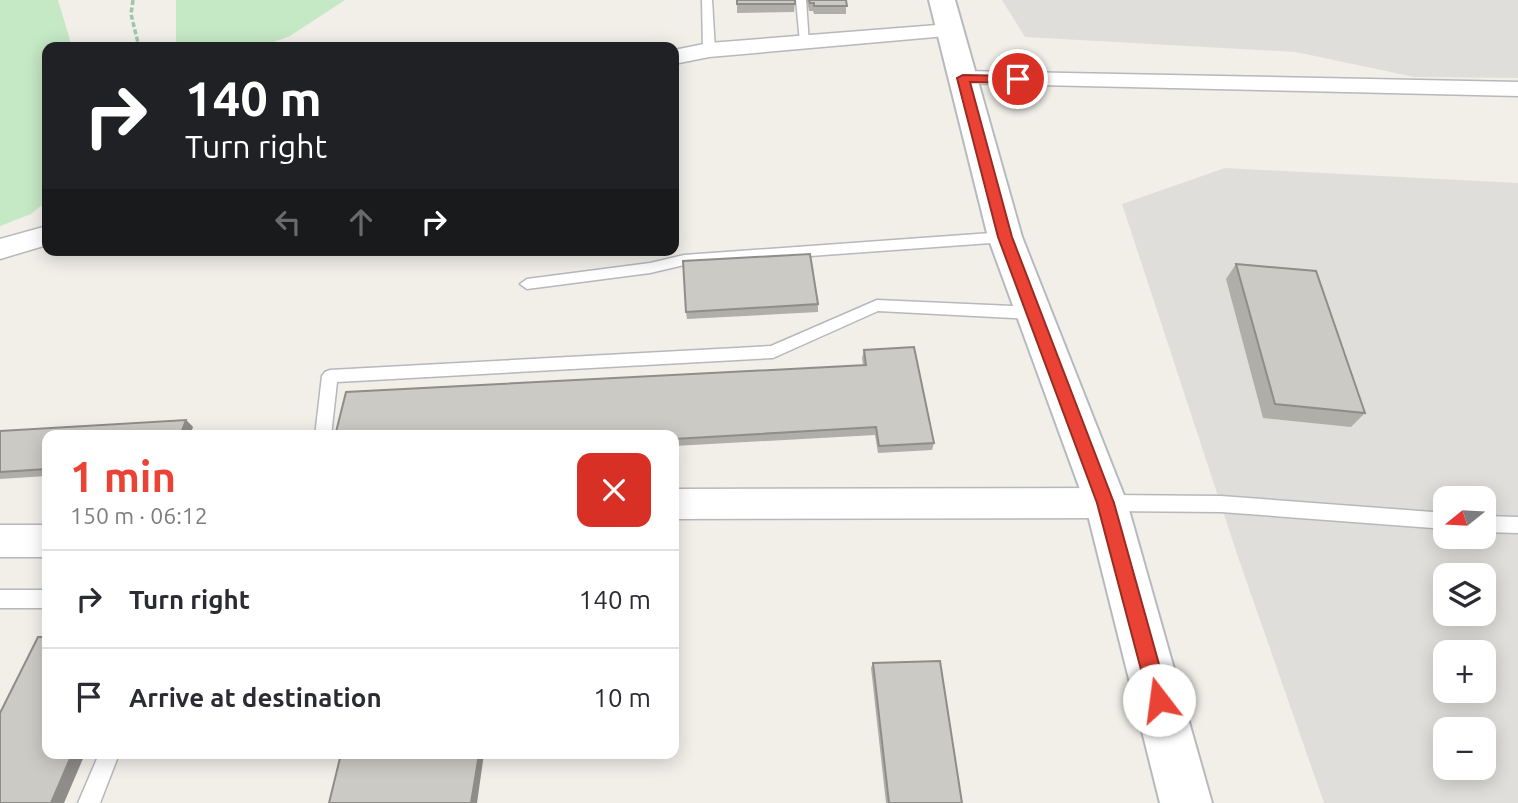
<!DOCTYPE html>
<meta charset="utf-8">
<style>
body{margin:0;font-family:Ubuntu,sans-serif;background:#f2f2f3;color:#2b2b33;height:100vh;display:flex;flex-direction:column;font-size:26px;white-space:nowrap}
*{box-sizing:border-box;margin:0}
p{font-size:23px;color:#7c7c81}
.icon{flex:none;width:38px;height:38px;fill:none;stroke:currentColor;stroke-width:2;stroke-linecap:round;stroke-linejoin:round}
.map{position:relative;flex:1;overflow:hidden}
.sheet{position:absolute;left:42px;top:430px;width:637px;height:329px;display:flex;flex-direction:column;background:#fff;border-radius:14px;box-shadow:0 4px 18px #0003}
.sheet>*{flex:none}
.hud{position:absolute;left:42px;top:42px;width:637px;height:214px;border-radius:14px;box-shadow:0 4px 18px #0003;background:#202124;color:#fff;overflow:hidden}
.needle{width:46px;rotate:252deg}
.fabs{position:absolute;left:1433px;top:486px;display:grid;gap:14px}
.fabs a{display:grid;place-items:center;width:63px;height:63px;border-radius:14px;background:#fff;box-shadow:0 4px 18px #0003;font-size:35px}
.pin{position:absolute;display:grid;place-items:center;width:60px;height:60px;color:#fff;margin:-30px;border:4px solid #fff;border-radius:50%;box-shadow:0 2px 7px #0007}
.me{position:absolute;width:77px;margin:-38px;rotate:345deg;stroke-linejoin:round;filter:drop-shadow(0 0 5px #0008)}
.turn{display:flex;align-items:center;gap:24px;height:147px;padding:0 28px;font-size:32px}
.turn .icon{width:91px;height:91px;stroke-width:2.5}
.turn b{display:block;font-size:49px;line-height:60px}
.lanes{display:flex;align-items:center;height:66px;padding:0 28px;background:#0003;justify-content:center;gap:35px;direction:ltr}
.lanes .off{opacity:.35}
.round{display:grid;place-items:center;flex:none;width:74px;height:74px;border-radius:14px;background:#f2f2f3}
.summary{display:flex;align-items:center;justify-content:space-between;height:119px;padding:0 28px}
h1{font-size:42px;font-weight:600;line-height:52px;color:#ea4335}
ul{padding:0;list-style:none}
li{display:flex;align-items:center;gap:21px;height:98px;padding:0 28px;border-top:2px solid #e1e1e2}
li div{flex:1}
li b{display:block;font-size:26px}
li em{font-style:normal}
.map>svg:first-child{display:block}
.industrial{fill:#e0deda;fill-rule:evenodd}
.green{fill:#c5e8c5}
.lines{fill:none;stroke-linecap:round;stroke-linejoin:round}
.service-casing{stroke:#b5b8bc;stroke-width:3}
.minor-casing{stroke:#b5b8bc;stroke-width:3}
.secondary-casing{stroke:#b6babf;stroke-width:4}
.path{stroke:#9cc7a9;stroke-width:3.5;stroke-dasharray:5 2.5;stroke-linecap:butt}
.service{fill:#fff;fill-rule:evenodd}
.minor{fill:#fff;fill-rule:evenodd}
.secondary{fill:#fff;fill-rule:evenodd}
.wall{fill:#afaea9}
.shaded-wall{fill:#8f8d8a}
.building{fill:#cccac5;stroke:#8f8d8a;stroke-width:2}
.route{fill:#ea4335;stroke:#982c22;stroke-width:2}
</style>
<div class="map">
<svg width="1518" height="803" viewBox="0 0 1518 803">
<rect width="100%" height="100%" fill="#f1efe8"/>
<g class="industrial">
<polygon points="1002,0 1518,0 1518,78 1414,77 1296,52 1025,37"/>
<path d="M1225,168L1518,183V803H1324L1238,557L1122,204ZM1446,499H1484V537H1446ZM1446,576H1484V614H1446ZM1446,653H1484V691H1446ZM1446,730H1484V768H1446Z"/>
</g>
<g class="green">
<polygon points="0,0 58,0 72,47 47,47 47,201 31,214 0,226"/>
<polygon points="176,0 345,0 290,36 260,47 184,47 176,43"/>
</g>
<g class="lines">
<g class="service-casing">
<g id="service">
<polygon points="702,0 712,0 715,50 709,53 703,50"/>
<polygon points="796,0 806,0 809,44 800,42"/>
<polygon points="1005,232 1012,237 1005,242 684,265 650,273 527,289 520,284 527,279 650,263 684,255"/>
<polygon points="877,300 1035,307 1042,313 1035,319 878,311 773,358 337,382 331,436 315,436 322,376 325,372 330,370 771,346"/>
<polygon points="1108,495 1221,496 1446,513 1446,529 1221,512 1108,511 1102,508 1099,503 1102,498"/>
<polygon points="1484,516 1518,517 1518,533 1484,532"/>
<rect x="0" y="590" width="47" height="18"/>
<polygon points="99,754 119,754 100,803 78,803"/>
</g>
</g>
<g class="minor-casing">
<g id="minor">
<polygon points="950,24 958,25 961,30 958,35 709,57 674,64 674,50 709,43"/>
<polygon points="963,71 1518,82 1518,96 955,83 952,78 955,73"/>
<polygon points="47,226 47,245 0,259 0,239"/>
<polygon points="1106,488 1118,492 1123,503 1118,514 1106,518 674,519 674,489"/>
<rect x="0" y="525" width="47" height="32"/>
</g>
</g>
<g class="secondary-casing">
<polygon id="secondary" points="929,0 955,0 1022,237 1127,503 1212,803 1160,803 1085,503 988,237"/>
</g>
<polyline class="path" points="133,0 131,14 139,47"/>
<use href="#service" class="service"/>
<use href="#minor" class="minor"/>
<use href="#secondary" class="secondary"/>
</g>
<g class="wall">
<polygon points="737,0 795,0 794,12 737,13"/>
<polygon points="807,0 846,0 846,14 814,14 813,11 809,11"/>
<polygon points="1236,264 1365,413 1351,427 1263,418 1226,279"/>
<polygon points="818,304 818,312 687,319 686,312"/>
<polygon points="864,350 934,443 932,450 878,453 875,435 674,446 674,436 863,365 862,358"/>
<polygon points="186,420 193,427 47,436 47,476 0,479 0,431"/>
<polygon points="873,663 962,803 886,803 871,668"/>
</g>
<g class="shaded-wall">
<polygon points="186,420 193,427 190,436 180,436"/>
<polygon points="72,754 85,754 64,803 51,803"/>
<polygon points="479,754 484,754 477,803 471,803"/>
</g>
<g class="building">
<rect x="737" y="0" width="58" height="4"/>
<polygon points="809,0 846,0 847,6 814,6 814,3 810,3"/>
<polygon points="810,254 818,304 686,312 683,261"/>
<polygon points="1236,264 1316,271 1365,413 1275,404"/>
<polygon points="914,347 934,443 879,446 876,427 674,439 674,436 335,436 346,392 866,365 864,350"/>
<polygon points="186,420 180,436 47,436 47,469 0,472 0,431"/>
<polygon points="38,637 47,637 47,754 72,754 51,803 0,803 0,713"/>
<polygon points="940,661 962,803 889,803 873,663"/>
<polygon points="341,754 479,754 471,803 329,803"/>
</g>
<polygon class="route" points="963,75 1018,76 1024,79 1018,83 970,82 1012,237 1114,503 1169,700 1166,707 1159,710 1152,707 1149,700 1097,503 998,237 957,78"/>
</svg>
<div class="fabs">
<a><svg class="needle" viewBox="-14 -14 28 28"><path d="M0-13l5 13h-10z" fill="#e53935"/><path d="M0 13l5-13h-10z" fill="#7c7c81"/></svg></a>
<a><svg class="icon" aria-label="layers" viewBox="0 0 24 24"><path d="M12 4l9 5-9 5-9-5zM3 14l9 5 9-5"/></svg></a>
<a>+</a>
<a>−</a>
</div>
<div class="pin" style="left:1018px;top:79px;background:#d93025"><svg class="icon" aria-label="arrive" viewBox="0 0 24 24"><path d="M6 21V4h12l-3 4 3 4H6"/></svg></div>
<svg class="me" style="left:1159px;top:700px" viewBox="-20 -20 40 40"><circle r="19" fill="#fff"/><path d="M0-13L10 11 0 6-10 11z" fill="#ea4335"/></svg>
<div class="hud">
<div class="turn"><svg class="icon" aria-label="right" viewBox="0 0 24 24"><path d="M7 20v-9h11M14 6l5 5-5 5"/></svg><div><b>140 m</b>Turn right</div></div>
<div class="lanes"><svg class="icon off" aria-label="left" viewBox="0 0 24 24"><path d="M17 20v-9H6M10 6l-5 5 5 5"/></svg><svg class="icon off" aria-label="ahead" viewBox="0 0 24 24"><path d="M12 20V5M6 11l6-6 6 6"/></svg><svg class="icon" aria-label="right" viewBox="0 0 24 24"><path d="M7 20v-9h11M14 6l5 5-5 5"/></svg></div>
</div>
<section class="sheet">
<div class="summary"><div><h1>1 min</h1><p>150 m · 06:12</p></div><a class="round" style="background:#d93025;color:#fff"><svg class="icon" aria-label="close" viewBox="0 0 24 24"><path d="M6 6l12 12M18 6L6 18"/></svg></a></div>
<ul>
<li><svg class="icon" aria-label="right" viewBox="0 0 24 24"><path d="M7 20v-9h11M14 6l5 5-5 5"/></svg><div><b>Turn right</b></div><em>140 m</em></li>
<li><svg class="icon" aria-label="arrive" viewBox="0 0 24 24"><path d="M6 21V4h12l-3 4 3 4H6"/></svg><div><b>Arrive at destination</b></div><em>10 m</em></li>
</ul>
</section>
</div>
